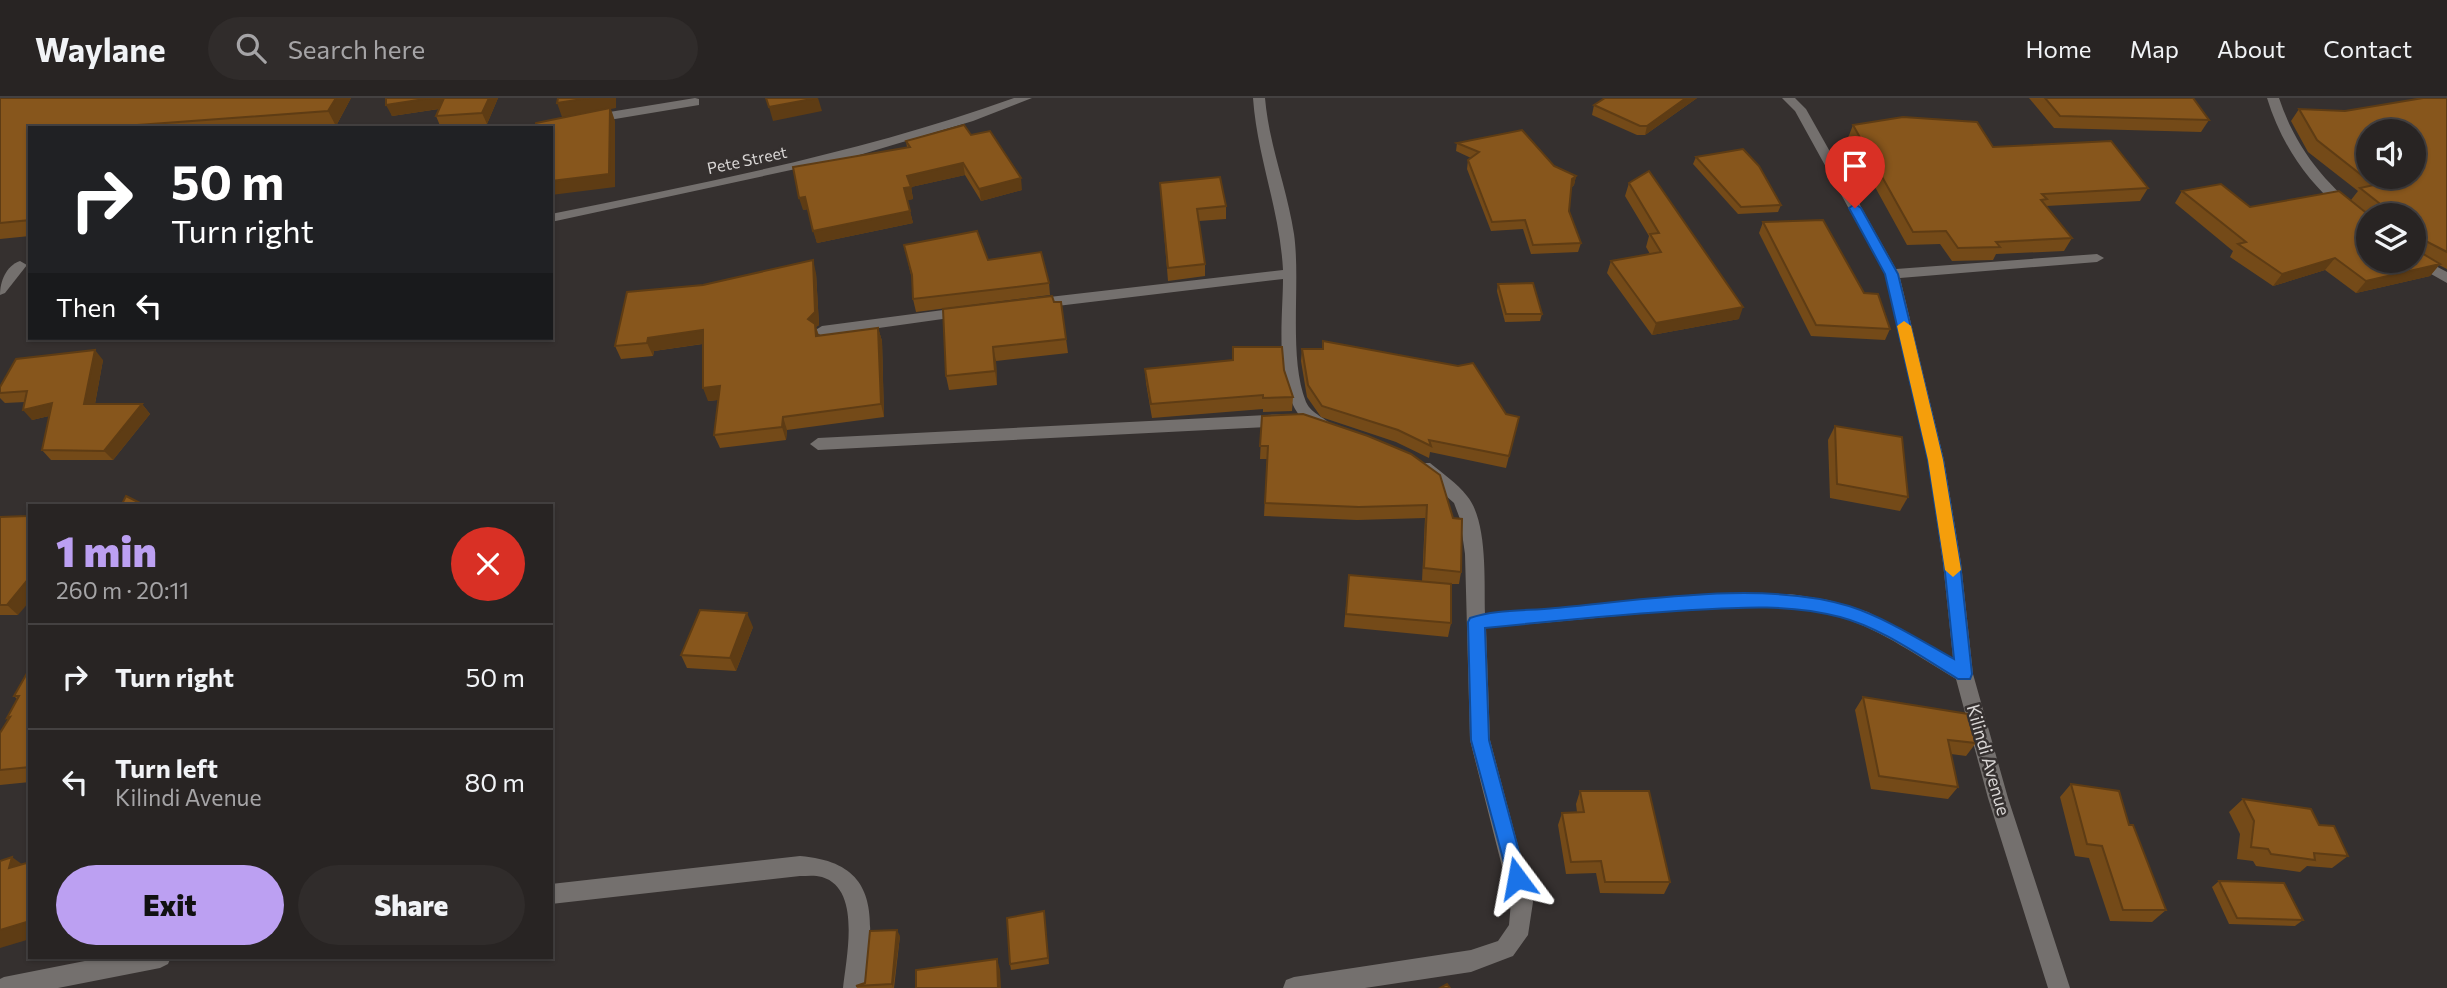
<!DOCTYPE html>
<meta charset="utf-8">
<style>
body{margin:0;font-family:Commissioner,sans-serif;background:#302c2b;color:#f1f3f6;height:100vh;display:flex;flex-direction:column;font-size:26px;white-space:nowrap}
*{box-sizing:border-box;margin:0}
p{font-size:23px;color:#a5a4a6}
.icon{flex:none;width:38px;height:38px;fill:none;stroke:currentColor;stroke-width:2;stroke-linecap:round;stroke-linejoin:round}
.map{position:relative;flex:1;overflow:hidden}
.drawer{position:absolute;left:28px;top:406px;width:525px;height:455px;display:flex;flex-direction:column;background:#282423;border-radius:0px;box-shadow:0 2px 5px #0004,0 0 0 2px #444141}
.drawer>*{flex:none}
.banner{position:absolute;left:28px;top:28px;width:525px;height:214px;border-radius:0px;box-shadow:0 2px 5px #0004,0 0 0 2px #444141;background:#202124;color:#fff;overflow:hidden}
.tools{position:absolute;left:2356px;top:21px;display:grid;gap:14px}
.tools a{display:grid;place-items:center;width:70px;height:70px;border-radius:50%;background:#282423;box-shadow:0 2px 5px #0004,0 0 0 2px #444141;font-size:35px}
.pin{position:absolute;display:grid;place-items:center;width:60px;height:60px;color:#fff;margin:-72px -30px;border-radius:50% 50% 50% 0;rotate:-45deg;box-shadow:0 0 7px #0007}
.pin .icon{rotate:45deg}
.me{position:absolute;width:77px;margin:-38px;rotate:347deg;stroke-linejoin:round;filter:drop-shadow(0 0 5px #0008)}
.turn{display:flex;align-items:center;gap:24px;height:147px;padding:0 28px;font-size:32px}
.turn .icon{width:91px;height:91px;stroke-width:2.5}
.turn b{display:block;font-size:49px;line-height:60px}
.then{display:flex;align-items:center;height:66px;padding:0 28px;background:#0003;gap:14px;font-size:26px}
.round{display:grid;place-items:center;flex:none;width:74px;height:74px;border-radius:37px;background:#302c2b}
.overview{display:flex;align-items:center;justify-content:space-between;height:119px;padding:0 28px}
h1{font-size:42px;font-weight:800;line-height:52px;color:#bca0f2}
.cta{display:flex;gap:14px;margin-top:auto;padding:14px 28px}
.cta a{flex:1;height:80px;border-radius:42px;background:#bca0f2;color:#111;font-size:28px;font-weight:800;line-height:80px;text-align:center}
.cta a+a{background:#302c2b;color:#f1f3f6}
ul{padding:0;list-style:none}
li{display:flex;align-items:center;gap:21px;height:105px;padding:0 28px;border-top:2px solid #444141}
li div{flex:1}
li b{display:block;font-size:26px}
li em{font-style:normal}
header{display:flex;align-items:center;gap:42px;box-sizing:border-box;height:98px;padding:0 35px;background:#282423;border-bottom:2px solid #444141}
header strong{font-size:33px}
nav{display:flex;gap:38px;margin-inline-start:auto;font-size:24px}
.search{width:490px;height:63px;background:#302c2b;display:flex;align-items:center;gap:18px;box-sizing:border-box;padding:0 24px;border-radius:38px;color:#a5a4a6;font-size:26px}
.map>svg:first-child{display:block}
.lines{fill:none;stroke-linecap:round;stroke-linejoin:round}
.minor{fill:#74706e;fill-rule:evenodd}
.wall{fill:#744a18;fill-rule:evenodd}
.shaded-wall{fill:#5e3c14}
.building{fill:#87561c;stroke:#5e3c14;stroke-width:2;fill-rule:evenodd}
.route{fill:#1a73e8;stroke:#114b97;stroke-width:2}
.slow{fill:#f59e0b}
.labels{text-anchor:middle;stroke-width:5;stroke-linejoin:round;paint-order:stroke}
.far-street-label{font-size:16px;fill:#d9d6d5;stroke:#35302f}
.street-label{font-size:18px;fill:#d9d6d5;stroke:#35302f}
</style>
<header>
<strong>Waylane</strong>
<div class="search"><svg class="icon" aria-label="search" viewBox="0 0 24 24"><circle cx="10" cy="10" r="6"/><path d="M15 15l6 6"/></svg>Search here</div>
<nav><a>Home</a><a>Map</a><a>About</a><a>Contact</a></nav>
</header>
<div class="map">
<svg width="2447" height="890" viewBox="0 0 2447 890">
<rect width="100%" height="100%" fill="#35302f"/>
<g class="lines">
<g class="minor">
<polygon points="695,0 699,1 699,7 591,25 585,21 591,17"/>
<path d="M1014,0H1032L973,23L856,58L551,124V116C708,84 864,54 1014,0Z"/>
<path d="M1253,0H1265C1269,47 1287,90 1294,136C1301,185 1288,259 1306,304C1312,317 1326,319 1333,329L1325,335C1269,319 1283,226 1283,181L1032,211L1025,206L1032,201L1283,172C1280,113 1257,58 1253,0Z"/>
<path d="M1782,0H1795L1806,11L1896,171L2097,156L2104,160L2097,164L1900,180L1944,362L1961,465L1973,576L2008,700L2070,890H2048L1988,700L1956,581C1919,559 1883,533 1843,520C1785,502 1721,510 1662,514C1603,519 1544,525 1486,530L1490,642L1533,804L1528,837L1513,858L1471,874L1365,890H1283L1286,882L1294,879L1471,852L1498,843L1509,827L1511,804L1470,642L1465,456L1460,421L1454,405L1418,373L1416,369L1418,365H1430C1442,375 1457,385 1467,398C1488,423 1484,484 1485,516L1693,498L1790,496L1828,502L1868,514L1953,560L1943,465L1928,362L1885,176L1795,13Z"/>
<path d="M2267,0H2279C2296,51 2326,87 2368,119V130C2358,127 2349,118 2341,112C2305,81 2281,45 2267,0Z"/>
<polygon points="2413,156 2447,174 2447,185 2408,163 2413,163"/>
<path d="M20,163L27,167L5,195L0,197C0,183 6,168 20,163Z"/>
<polygon points="966,209 973,214 971,217 822,238 814,233 822,228"/>
<polygon points="1286,316 1294,322 1286,328 818,352 810,346 818,340"/>
<path d="M800,758C885,765 872,825 865,890H843C846,860 862,791 822,779C815,777 807,778 800,778L551,806V786Z"/>
<polygon points="105,859 171,859 168,866 160,870 58,890 0,890 0,881 4,879"/>
</g>
</g>
<g class="wall">
<polygon points="0,0 351,0 336,28 310,30 30,30 30,138 0,141"/>
<polygon points="386,0 498,0 487,26 441,30 436,18 439,11 392,18"/>
<polygon points="1605,0 1697,0 1645,37 1637,37 1592,17 1594,7"/>
<polygon points="2029,0 2193,0 2209,22 2201,34 2054,30"/>
<path d="M2447,0V171L2439,167L2430,178L2356,195L2325,172L2273,188L2230,159L2233,153L2175,105L2182,93L2250,109L2365,114L2368,116L2351,102L2358,93L2308,54L2291,23L2299,11L2345,13ZM2368,117H2413L2368,163Z"/>
<polygon points="1853,27 1993,49 2148,90 2140,103 2046,108 2072,140 2064,153 1996,156 1993,162 1952,163 1940,146 1907,147 1848,40"/>
<polygon points="971,37 1022,92 981,103 965,77 911,89 913,101 907,102 913,125 817,145 808,111 803,112 907,49 906,43"/>
<polygon points="1457,45 1554,68 1576,78 1574,87 1571,90 1569,113 1581,145 1578,154 1531,156 1523,131 1491,133 1467,71 1468,62 1471,60 1456,53"/>
<polygon points="1696,59 1781,107 1778,114 1738,116 1693,66"/>
<polygon points="1160,85 1226,108 1226,121 1199,123 1205,166 1205,178 1168,183"/>
<polygon points="1629,85 1739,221 1652,237 1607,175 1611,163 1650,156 1646,149 1649,138 1625,98"/>
<polygon points="1763,124 1864,195 1890,231 1885,242 1811,238 1759,135"/>
<polygon points="904,147 988,162 1049,185 1050,197 916,214 913,201 912,181"/>
<polygon points="816,175 819,227 816,229 819,238 878,230 882,243 884,319 787,332 786,342 720,350 714,337 718,302 708,303 703,246 654,253 653,258 621,261 615,248 703,187"/>
<polygon points="1498,186 1542,216 1540,223 1505,224 1497,193"/>
<polygon points="1054,204 1061,204 1068,255 996,263 997,287 949,292 946,278"/>
<polygon points="1323,243 1506,316 1519,319 1506,370 1430,354 1429,360 1396,344 1321,319 1307,299 1301,263 1302,251 1322,251"/>
<polygon points="103,262 95,306 142,306 150,316 113,362 51,362 42,352 49,318 32,322 25,304 5,305 0,300 0,289"/>
<polygon points="1145,271 1284,272 1293,299 1292,313 1263,314 1263,311 1152,320 1146,285"/>
<polygon points="1262,318 1411,356 1461,474 1459,486 1451,486 1451,525 1448,539 1344,529 1349,477 1422,483 1425,420 1357,422 1264,418 1267,361 1260,361"/>
<polygon points="1835,328 1908,399 1900,413 1830,400 1828,342"/>
<polygon points="0,419 18,517 0,517"/>
<polygon points="753,529 736,573 687,570 681,557"/>
<polygon points="30,570 30,684 0,687 0,635 8,621 7,620 17,601 14,598"/>
<polygon points="1863,599 1976,645 1966,658 1951,656 1958,689 1948,701 1871,691 1855,612"/>
<polygon points="2071,686 2129,727 2166,812 2152,824 2110,823 2089,760 2075,758 2060,699"/>
<polygon points="1580,693 1670,784 1664,796 1600,795 1596,775 1566,776 1558,727 1562,715 1577,714 1576,706"/>
<polygon points="2243,701 2319,727 2348,758 2332,770 2307,768 2300,774 2256,768 2253,763 2237,761 2240,736 2229,714"/>
<polygon points="2219,783 2303,822 2295,828 2229,826 2212,789"/>
<polygon points="1044,813 1049,866 1011,872 1010,866"/>
<polygon points="900,838 894,890 857,890 856,888 865,885"/>
</g>
<g class="shaded-wall">
<polygon points="336,0 351,0 336,28 328,13"/>
<polygon points="431,0 446,0 451,9 392,18 386,7"/>
<polygon points="489,0 498,0 487,26 482,15"/>
<polygon points="589,0 616,0 616,10 611,11 615,23 615,89 551,97 551,83 610,11 562,19 557,5"/>
<polygon points="818,0 822,13 773,23 769,9"/>
<polygon points="1686,0 1697,0 1645,37 1647,28"/>
<polygon points="963,65 965,77 911,89 913,101 906,103 904,90 907,78"/>
<polygon points="1576,78 1574,87 1570,90 1572,81"/>
<polygon points="1021,80 1022,92 981,103 979,91"/>
<polygon points="805,99 809,111 803,112 799,100"/>
<polygon points="910,113 913,125 817,145 813,133"/>
<polygon points="2335,160 2325,172 2273,188 2282,176"/>
<polygon points="813,162 816,175 819,227 816,229 819,239 820,251 808,221"/>
<polygon points="2440,166 2430,178 2356,195 2366,183"/>
<polygon points="1743,209 1739,221 1652,237 1656,225"/>
<polygon points="878,230 882,243 884,319 881,306"/>
<polygon points="703,232 708,245 654,253 653,258 647,245 648,240"/>
<polygon points="993,249 996,263 997,287 995,273"/>
<polygon points="95,252 103,262 93,316 84,306"/>
<polygon points="720,288 725,301 708,303 703,290"/>
<polygon points="52,305 61,315 32,322 23,312"/>
<polygon points="142,306 150,316 113,362 104,353"/>
<polygon points="783,319 787,332 786,342 782,329"/>
<polygon points="30,479 30,503 18,517 7,507"/>
<polygon points="747,515 753,529 736,573 730,560"/>
<polygon points="12,759 30,772 9,770"/>
<polygon points="30,823 30,841 0,850 0,832"/>
<polygon points="897,832 900,838 893,890 892,886"/>
<polygon points="997,861 1000,872 1001,890 998,890"/>
</g>
<g class="building">
<polygon points="0,0 336,0 328,13 138,27 137,30 30,30 30,122 0,125"/>
<polygon points="386,0 431,0 386,7"/>
<polygon points="444,0 489,0 482,15 436,18"/>
<polygon points="558,0 589,0 557,5"/>
<polygon points="766,0 817,0 769,9"/>
<polygon points="1605,0 1686,0 1647,28 1640,28 1594,7"/>
<polygon points="2045,0 2193,0 2209,22 2060,18"/>
<path d="M2423,0H2447V154L2422,141L2415,151L2440,166L2366,183L2335,160L2282,176L2238,146L2246,144L2182,93L2221,86L2250,109L2339,93L2365,114L2372,117H2368V163H2413V117H2379V105L2360,90L2374,87L2317,42L2299,11L2345,13ZM2368,33H2413V79H2368Z"/>
<polygon points="610,10 609,76 551,83 551,30 536,30 536,25"/>
<polygon points="1903,19 1977,24 1993,49 2111,43 2148,90 2042,96 2047,101 2041,102 2072,140 1996,144 2000,149 1958,150 1946,133 1913,134 1853,27"/>
<polygon points="964,27 971,37 990,33 1021,80 979,91 963,65 907,78 911,89 904,90 910,113 813,133 805,99 799,100 793,69 910,49 906,43"/>
<polygon points="1522,32 1554,68 1576,78 1572,81 1569,113 1581,145 1533,147 1525,122 1492,124 1468,62 1479,54 1457,45"/>
<polygon points="1743,51 1759,68 1781,107 1741,109 1696,59"/>
<polygon points="1649,73 1743,209 1656,225 1611,163 1661,154 1650,136 1659,135 1629,85"/>
<polygon points="1220,79 1226,108 1197,111 1205,166 1168,170 1160,85"/>
<polygon points="1823,122 1864,195 1878,196 1890,231 1816,227 1763,124"/>
<polygon points="977,133 988,162 1041,154 1049,185 913,201 912,177 904,147"/>
<polygon points="813,162 815,214 808,221 815,226 816,238 878,230 881,306 783,319 782,329 714,337 720,288 703,290 703,232 648,240 647,245 615,248 627,194 703,187"/>
<polygon points="1533,185 1542,216 1506,216 1498,186"/>
<polygon points="1052,198 1054,204 1061,204 1066,241 993,249 995,273 946,278 943,211"/>
<polygon points="1323,243 1458,268 1473,265 1506,316 1519,319 1509,358 1429,342 1431,348 1398,332 1322,308 1308,287 1302,251 1323,251"/>
<polygon points="1233,249 1282,249 1284,272 1293,299 1263,300 1263,297 1151,306 1145,271 1233,262"/>
<polygon points="95,252 84,306 142,306 104,353 42,352 52,305 23,312 27,293 0,295 0,289 16,261"/>
<polygon points="1303,316 1368,338 1411,356 1440,377 1453,420 1462,421 1461,474 1424,470 1427,407 1359,409 1265,405 1268,348 1260,348 1262,318"/>
<polygon points="1835,328 1902,339 1908,399 1837,386"/>
<polygon points="126,398 146,408 121,408"/>
<polygon points="28,413 30,413 30,479 7,507 0,507 0,419 27,418"/>
<polygon points="1349,477 1451,486 1451,525 1346,516"/>
<polygon points="700,512 747,515 730,560 681,557"/>
<polygon points="30,570 30,669 0,672 0,635 10,619 7,620 19,598 14,598"/>
<polygon points="1863,599 1968,616 1976,645 1948,642 1958,689 1879,678"/>
<polygon points="2071,686 2119,693 2129,727 2133,727 2166,812 2123,812 2102,748 2087,746"/>
<polygon points="1580,693 1649,693 1670,784 1605,784 1601,763 1571,764 1562,715 1584,714"/>
<polygon points="2243,701 2311,711 2319,727 2334,728 2348,758 2314,755 2315,762 2271,756 2268,751 2251,749 2254,723"/>
<polygon points="12,759 9,770 30,764 30,823 0,832 0,763"/>
<polygon points="2219,783 2284,785 2303,822 2237,820"/>
<polygon points="1044,813 1048,860 1010,866 1007,820"/>
<polygon points="897,832 892,886 856,888 865,885 870,833"/>
<polygon points="997,861 998,890 916,890 916,872"/>
<polygon points="1447,886 1450,890 1440,890"/>
</g>
<path class="route" d="M1855,106L1861,110L1898,176L1943,362L1960,465L1972,576L1970,581H1958C1921,559 1882,530 1840,519C1791,506 1742,509 1692,512C1623,516 1554,523 1485,530L1489,642L1526,780L1523,787L1517,789L1510,787L1471,642L1468,524L1470,520C1496,511 1528,513 1555,510C1642,502 1765,482 1849,508C1886,520 1920,542 1954,561L1944,465L1928,362L1885,176L1849,110Z"/>
<polygon class="slow" points="1904,223 1911,228 1943,362 1961,472 1953,479 1945,472 1928,362 1897,228"/>
<g class="labels">
<g class="far-street-label">
<text transform="translate(747 62) rotate(-12)" y="6">Pete Street</text>
</g>
<g class="street-label">
<text transform="translate(1988 662) rotate(74)" y="6">Kilindi Avenue</text>
</g>
</g>
</svg>
<div class="tools">
<a><svg class="icon" aria-label="sound" viewBox="0 0 24 24"><path d="M4 9h4l5-4v14l-5-4H4zM17 9q2 3 0 6"/></svg></a>
<a><svg class="icon" aria-label="layers" viewBox="0 0 24 24"><path d="M12 4l9 5-9 5-9-5zM3 14l9 5 9-5"/></svg></a>
</div>
<div class="pin" style="left:1855px;top:110px;background:#d93025"><svg class="icon" aria-label="arrive" viewBox="0 0 24 24"><path d="M6 21V4h12l-3 4 3 4H6"/></svg></div>
<svg class="me" style="left:1517px;top:780px" viewBox="-20 -20 40 40"><path d="M0-17L14 15 0 8-14 15z" fill="#1a73e8" stroke="#fff" stroke-width="4"/></svg>
<div class="banner">
<div class="turn"><svg class="icon" aria-label="right" viewBox="0 0 24 24"><path d="M7 20v-9h11M14 6l5 5-5 5"/></svg><div><b>50 m</b>Turn right</div></div>
<div class="then">Then<svg class="icon" aria-label="left" viewBox="0 0 24 24"><path d="M17 20v-9H6M10 6l-5 5 5 5"/></svg></div>
</div>
<section class="drawer">
<div class="overview"><div><h1>1 min</h1><p>260 m · 20:11</p></div><a class="round" style="background:#d93025;color:#fff"><svg class="icon" aria-label="close" viewBox="0 0 24 24"><path d="M6 6l12 12M18 6L6 18"/></svg></a></div>
<ul>
<li><svg class="icon" aria-label="right" viewBox="0 0 24 24"><path d="M7 20v-9h11M14 6l5 5-5 5"/></svg><div><b>Turn right</b></div><em>50 m</em></li>
<li><svg class="icon" aria-label="left" viewBox="0 0 24 24"><path d="M17 20v-9H6M10 6l-5 5 5 5"/></svg><div><b>Turn left</b><p>Kilindi Avenue</p></div><em>80 m</em></li>
</ul>
<div class="cta"><a>Exit</a><a>Share</a></div>
</section>
</div>
